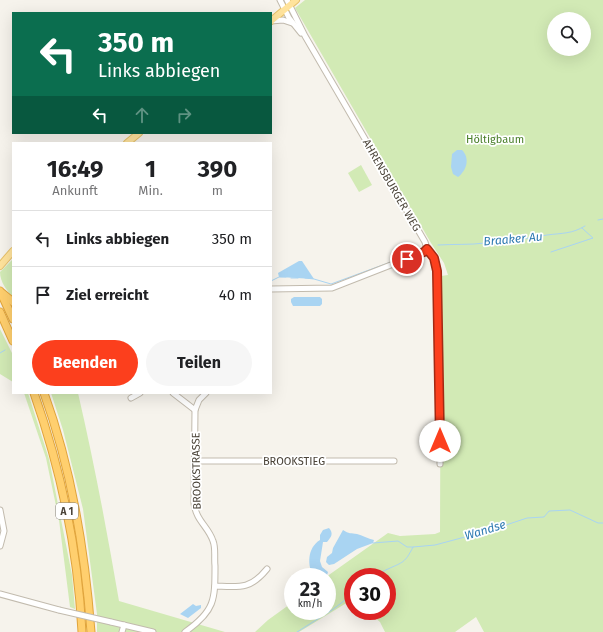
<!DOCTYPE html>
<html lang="de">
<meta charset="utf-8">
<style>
body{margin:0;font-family:"Fira Sans",sans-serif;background:#f6f6f6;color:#202124;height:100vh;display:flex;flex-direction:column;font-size:15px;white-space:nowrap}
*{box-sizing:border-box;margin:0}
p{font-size:13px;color:#757577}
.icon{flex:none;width:22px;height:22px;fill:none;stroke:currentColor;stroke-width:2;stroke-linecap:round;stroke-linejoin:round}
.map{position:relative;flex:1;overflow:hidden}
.sheet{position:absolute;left:12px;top:142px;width:260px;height:252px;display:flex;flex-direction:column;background:#fff;border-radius:0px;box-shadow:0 4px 16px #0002}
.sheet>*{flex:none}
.top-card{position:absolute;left:12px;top:12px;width:260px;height:122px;border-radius:0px;box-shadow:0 4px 16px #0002;background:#0b6e4f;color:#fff;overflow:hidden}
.buttons{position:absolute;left:547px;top:12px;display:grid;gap:8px}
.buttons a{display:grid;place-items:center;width:44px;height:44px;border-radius:50%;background:#fff;box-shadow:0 4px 16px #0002;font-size:20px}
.speed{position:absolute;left:284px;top:568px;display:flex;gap:8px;font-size:20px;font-weight:700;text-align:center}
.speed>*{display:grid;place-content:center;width:52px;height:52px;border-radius:50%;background:#fff;box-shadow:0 4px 16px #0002;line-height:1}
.speed small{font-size:10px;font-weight:400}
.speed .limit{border:6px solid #d22;background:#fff;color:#111}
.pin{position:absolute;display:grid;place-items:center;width:34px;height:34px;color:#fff;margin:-17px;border:2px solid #fff;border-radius:50%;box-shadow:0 1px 4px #0007}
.me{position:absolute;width:44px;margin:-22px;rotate:0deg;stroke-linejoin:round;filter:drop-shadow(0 0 3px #0008)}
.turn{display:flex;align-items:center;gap:14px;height:84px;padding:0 20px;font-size:18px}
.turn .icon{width:52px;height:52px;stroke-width:2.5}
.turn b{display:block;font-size:28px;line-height:34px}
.lanes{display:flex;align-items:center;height:38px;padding:0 20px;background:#0003;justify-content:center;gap:20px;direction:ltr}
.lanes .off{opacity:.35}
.eta{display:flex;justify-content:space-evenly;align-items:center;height:68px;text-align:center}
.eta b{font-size:24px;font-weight:700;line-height:28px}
.cta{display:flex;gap:8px;margin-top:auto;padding:8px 20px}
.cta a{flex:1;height:46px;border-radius:24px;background:#fc3f1d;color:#fff;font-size:16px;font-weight:700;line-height:46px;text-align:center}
.cta a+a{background:#f6f6f6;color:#202124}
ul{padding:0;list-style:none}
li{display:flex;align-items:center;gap:12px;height:56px;padding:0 20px;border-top:1px solid #e0e0e0}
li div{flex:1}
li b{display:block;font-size:15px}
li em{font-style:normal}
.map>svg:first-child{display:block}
.green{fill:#d2eab5;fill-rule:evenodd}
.water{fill:#a9d4f2}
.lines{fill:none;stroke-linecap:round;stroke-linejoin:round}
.stream{stroke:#a9d4f2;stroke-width:1}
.minor-casing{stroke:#c2bbae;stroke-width:7}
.major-casing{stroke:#e6c16a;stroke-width:8}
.highway-casing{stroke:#e0a43c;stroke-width:9}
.minor{stroke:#fff;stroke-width:5}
.major{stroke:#ffe39c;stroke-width:6}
.highway{stroke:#ffcf6e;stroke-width:7}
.minor-bridge-casing{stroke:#c2bbae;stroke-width:7;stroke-linecap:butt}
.minor-bridge{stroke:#fff;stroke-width:5}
.route-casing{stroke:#a42913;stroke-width:10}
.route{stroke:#fc3f1d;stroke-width:7}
.labels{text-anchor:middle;stroke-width:3.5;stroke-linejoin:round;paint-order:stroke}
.shield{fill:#fff;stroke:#817c74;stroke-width:1}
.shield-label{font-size:10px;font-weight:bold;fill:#4b4439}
.park-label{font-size:11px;fill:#4a7f2a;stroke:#fff}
.street-label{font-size:11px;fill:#4b4439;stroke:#fff}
.water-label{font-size:12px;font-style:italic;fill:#2e7ab2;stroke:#fff}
</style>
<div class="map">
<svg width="603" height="632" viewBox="0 0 603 632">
<rect width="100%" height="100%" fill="#f6f3ec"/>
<g class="green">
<path d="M305,0H603V632H484L476,617L455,632H385L380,622L367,611H387V577H353V599L299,632H255L268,620L293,602V611H327L326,577L388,533L400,536L435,534L440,532L441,276L448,275L444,263L431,243L295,8ZM554,19H584V49H554Z"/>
<polygon points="361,165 372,185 359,192 348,173"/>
<path d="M13,259V297C7,291 0,282 0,272Z"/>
<polygon points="0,329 13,355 13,382 0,374"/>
<polygon points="24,393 28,393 49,459 72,575 75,609 70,607 59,520 46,458"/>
<path d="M51,393H78C94,462 107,531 119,601L225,632H97V614L83,509L63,430Z"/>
</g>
<g class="water">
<path d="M457,150H462C470,158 467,170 458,177L453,174L451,167L452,154Z"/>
<polygon points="299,261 302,261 314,279 279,277 278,273"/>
<polygon points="294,297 320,297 322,299 322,304 320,306 293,306 291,302 291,299"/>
<path d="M329,528C334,534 331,537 327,542H323L320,561L322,567L328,572L327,575L323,577H314C307,566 307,548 320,540V535L323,530Z"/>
<path d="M343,530C349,534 351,533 357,534C362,535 368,539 374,540L373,543L357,549L334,564L329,565L326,562L327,557L332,553L333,548Z"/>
<polygon points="193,604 196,606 201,605 201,608 188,618 180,614"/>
</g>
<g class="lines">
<g class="stream">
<polyline points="598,220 603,219"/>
<path d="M438,245C454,244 470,245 485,243C506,241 526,239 547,235C562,233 572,234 585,226"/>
<polyline points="551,252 593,238 582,228"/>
<polyline points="291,278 298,278"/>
<polyline points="305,278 314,279 331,284 399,259 420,249"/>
<polyline points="271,281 279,277 286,277"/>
<polyline points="0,353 5,350"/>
<polyline points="373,543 398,541 407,547 413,547"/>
<path d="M374,577C378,574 383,571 388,569C403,562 405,563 413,547L435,545L491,530L527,518L544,517L549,511L570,510L598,523H603"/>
<polyline points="297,632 332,610 353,594"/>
</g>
<g class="minor-casing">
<g id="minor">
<polyline points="280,0 289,18 301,33"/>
<polyline points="287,0 305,36 425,242 427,249 434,258 438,276 440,429 440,464"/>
<polyline points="271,21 283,20 292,23"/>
<polyline points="271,289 332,288 419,254 427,249"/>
<polyline points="173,393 195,410"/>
<polyline points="131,398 140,393"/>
<polyline points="194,461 394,461"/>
<polyline points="0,510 4,531 0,546"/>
<path d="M215,586C239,587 250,590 267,569"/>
<polyline points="0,594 59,610"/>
<polyline points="111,622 153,632"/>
<polyline points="122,632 124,625"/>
<path d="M185,632C215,611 215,600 215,566C214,558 216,548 213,541C208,526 196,521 194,503L195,410L199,400L206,393"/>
</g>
</g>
<g class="major-casing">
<g id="major">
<polyline points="271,21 296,0"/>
<polyline points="127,143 139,133"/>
<polyline points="0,266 13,251"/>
</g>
</g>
<g class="highway-casing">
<g id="highway">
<polyline points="0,291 13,319"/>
<polyline points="2,293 13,302"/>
<polyline points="0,312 13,341"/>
<path d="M34,393C61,470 78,550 82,632"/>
<path d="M44,393C72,470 85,551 91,632"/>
</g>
</g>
<use href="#minor" class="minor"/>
<use href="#major" class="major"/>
<use href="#highway" class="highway"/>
<g class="minor-bridge-casing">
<polyline id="minor-bridge" points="59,610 111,622"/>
</g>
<use href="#minor-bridge" class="minor-bridge"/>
</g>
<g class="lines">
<g class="route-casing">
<polyline id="route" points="407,259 424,252 427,249 434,258 437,271 440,441"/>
</g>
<use href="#route" class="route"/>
</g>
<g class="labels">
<rect class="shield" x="56" y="503" width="22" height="16" rx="3"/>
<g class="shield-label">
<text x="67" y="515">A 1</text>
</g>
<g class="park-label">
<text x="495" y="143">Höltigbaum</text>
</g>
<g class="street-label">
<text transform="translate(392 185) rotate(60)" y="4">AHRENSBURGER WEG</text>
<text x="294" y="465">BROOKSTIEG</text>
<text transform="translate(196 471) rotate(-91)" y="4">BROOKSTRASSE</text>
</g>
<g class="water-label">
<text transform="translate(513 239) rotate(-5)" y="4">Braaker Au</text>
<text transform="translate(485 530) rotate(-17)" y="4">Wandse</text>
</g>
</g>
</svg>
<div class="buttons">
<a><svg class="icon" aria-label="search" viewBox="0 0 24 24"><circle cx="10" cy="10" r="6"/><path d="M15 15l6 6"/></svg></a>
</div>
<div class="speed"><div>23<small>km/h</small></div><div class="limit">30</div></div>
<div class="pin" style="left:407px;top:259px;background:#d93025"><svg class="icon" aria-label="arrive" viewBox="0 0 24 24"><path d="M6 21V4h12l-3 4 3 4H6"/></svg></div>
<svg class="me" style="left:440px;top:441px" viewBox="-20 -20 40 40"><circle r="19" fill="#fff"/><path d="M0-13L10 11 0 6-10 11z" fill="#fc3f1d"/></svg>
<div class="top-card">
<div class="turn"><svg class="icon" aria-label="left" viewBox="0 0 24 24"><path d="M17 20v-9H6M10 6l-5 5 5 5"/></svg><div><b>350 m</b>Links abbiegen</div></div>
<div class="lanes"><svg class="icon" aria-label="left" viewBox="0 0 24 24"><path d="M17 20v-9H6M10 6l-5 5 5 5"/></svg><svg class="icon off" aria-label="ahead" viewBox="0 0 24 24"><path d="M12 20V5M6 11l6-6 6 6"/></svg><svg class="icon off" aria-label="right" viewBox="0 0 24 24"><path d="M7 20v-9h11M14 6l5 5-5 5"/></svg></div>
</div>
<section class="sheet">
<div class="eta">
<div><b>16:49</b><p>Ankunft</p></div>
<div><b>1</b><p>Min.</p></div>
<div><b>390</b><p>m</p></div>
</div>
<ul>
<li><svg class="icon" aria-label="left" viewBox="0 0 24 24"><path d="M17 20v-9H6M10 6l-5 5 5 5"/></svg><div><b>Links abbiegen</b></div><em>350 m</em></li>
<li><svg class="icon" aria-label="arrive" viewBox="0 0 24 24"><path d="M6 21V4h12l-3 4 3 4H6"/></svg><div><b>Ziel erreicht</b></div><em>40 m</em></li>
</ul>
<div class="cta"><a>Beenden</a><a>Teilen</a></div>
</section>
</div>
